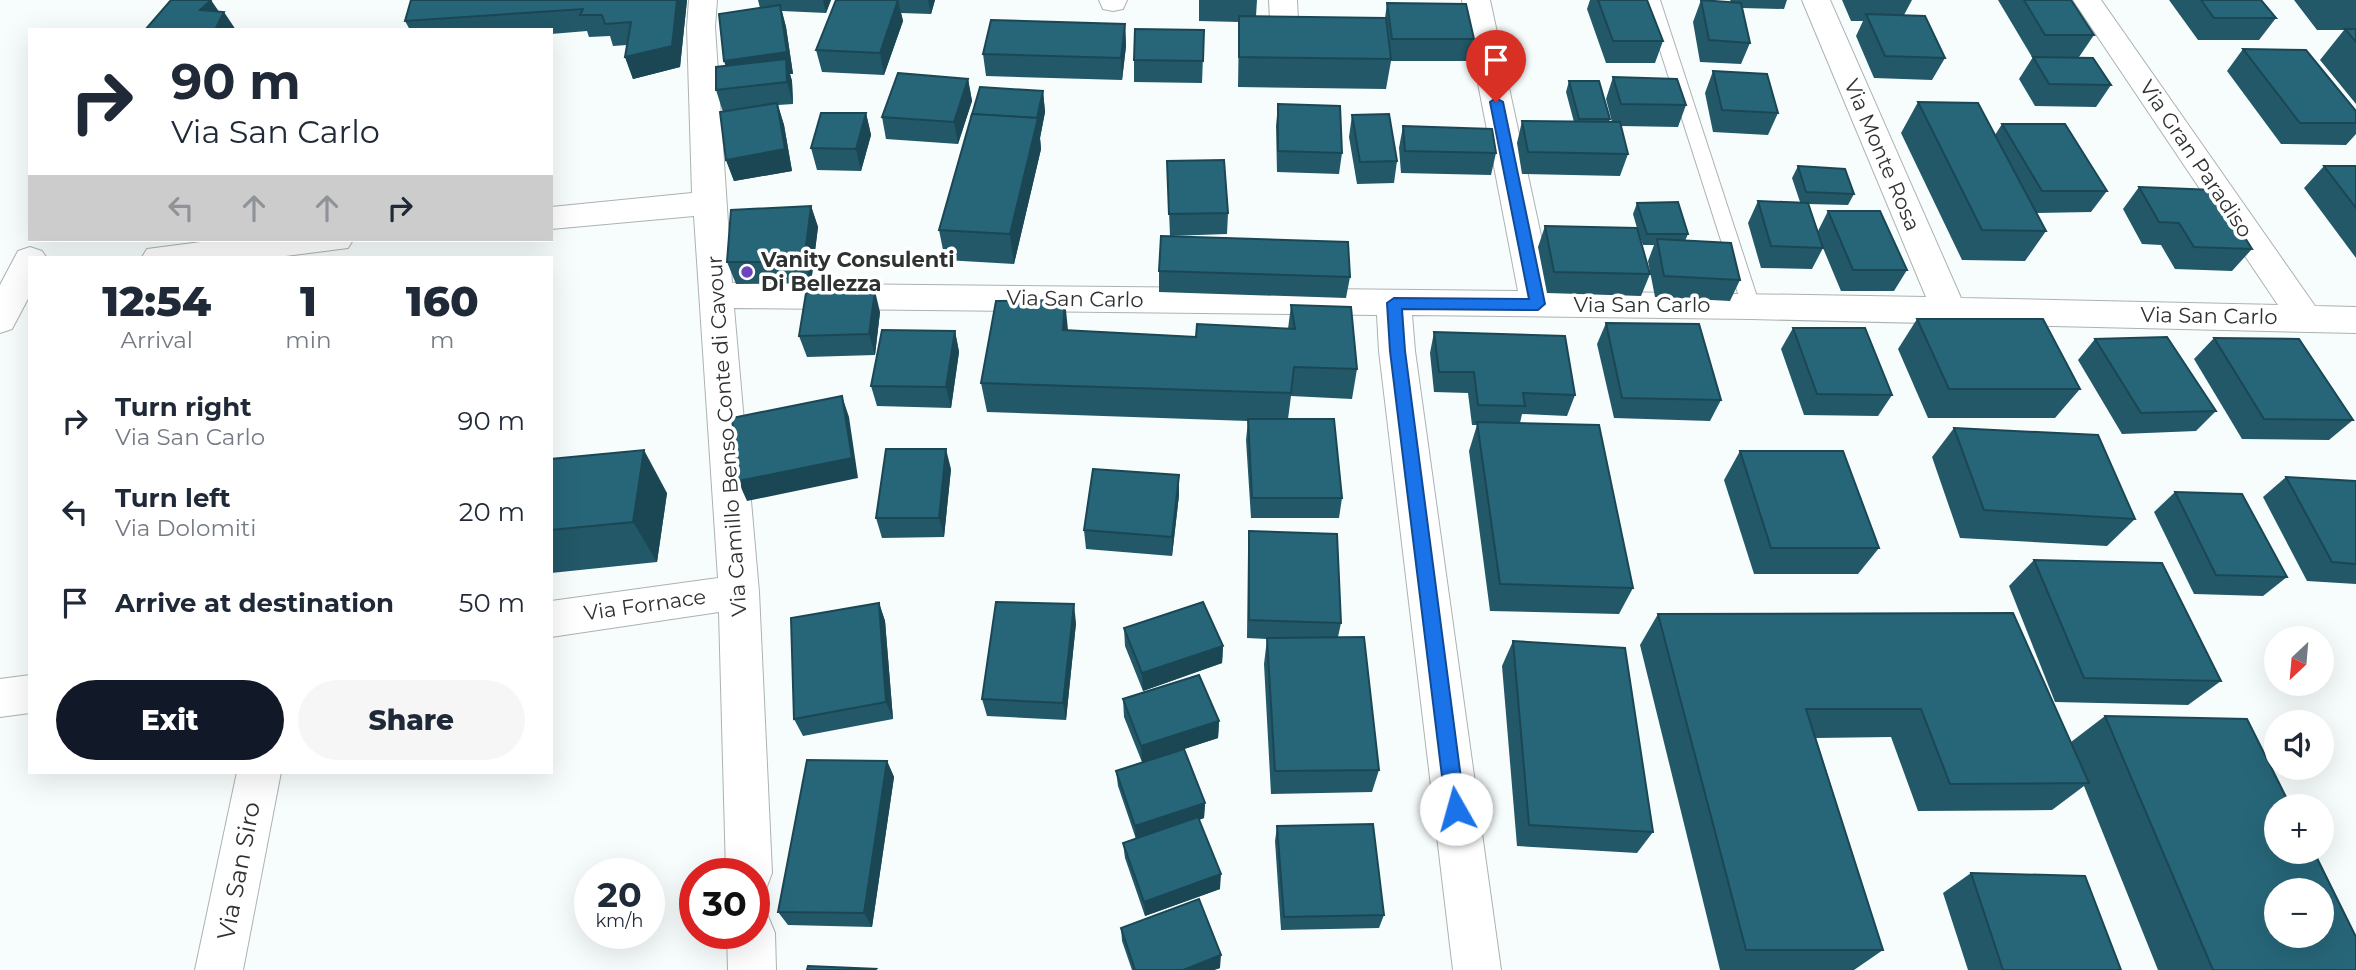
<!DOCTYPE html>
<meta charset="utf-8">
<style>
body{margin:0;font-family:Montserrat,sans-serif;background:#f6f6f7;color:#1f2937;height:100vh;display:flex;flex-direction:column;font-size:26px;white-space:nowrap}
*{box-sizing:border-box;margin:0}
p{font-size:23px;color:#747a83}
.icon{flex:none;width:38px;height:38px;fill:none;stroke:currentColor;stroke-width:2;stroke-linecap:round;stroke-linejoin:round}
.map{position:relative;flex:1;overflow:hidden}
.sheet{position:absolute;left:28px;top:256px;width:525px;height:518px;display:flex;flex-direction:column;background:#fff;border-radius:0px;box-shadow:0 7px 28px #0002}
.sheet>*{flex:none}
.guide{position:absolute;left:28px;top:28px;width:525px;height:214px;border-radius:0px;box-shadow:0 7px 28px #0002;background:#fff;color:#1f2937;overflow:hidden}
.needle{width:46px;rotate:206deg}
.tools{position:absolute;left:2264px;top:626px;display:grid;gap:14px}
.tools a{display:grid;place-items:center;width:70px;height:70px;border-radius:50%;background:#fff;box-shadow:0 7px 28px #0002;font-size:35px}
.speed{position:absolute;left:574px;top:858px;display:flex;gap:14px;font-size:35px;font-weight:700;text-align:center}
.speed>*{display:grid;place-content:center;width:91px;height:91px;border-radius:50%;background:#fff;box-shadow:0 7px 28px #0002;line-height:1}
.speed small{font-size:18px;font-weight:400}
.speed .limit{border:10px solid #d22;background:#fff;color:#111}
.pin{position:absolute;display:grid;place-items:center;width:60px;height:60px;color:#fff;margin:-72px -30px;border-radius:50% 50% 50% 0;rotate:-45deg;box-shadow:0 0 7px #0007}
.pin .icon{rotate:45deg}
.me{position:absolute;width:77px;margin:-38px;rotate:353deg;stroke-linejoin:round;filter:drop-shadow(0 0 5px #0008)}
.turn{display:flex;align-items:center;gap:24px;height:147px;padding:0 28px;font-size:32px}
.turn .icon{width:91px;height:91px;stroke-width:2.5}
.turn b{display:block;font-size:49px;line-height:60px}
.lanes{display:flex;align-items:center;height:66px;padding:0 28px;background:#0003;justify-content:center;gap:35px;direction:ltr}
.lanes .off{opacity:.35}
.eta{display:flex;justify-content:space-evenly;align-items:center;height:119px;text-align:center}
.eta b{font-size:42px;font-weight:800;line-height:49px}
.button{display:flex;gap:14px;margin-top:auto;padding:14px 28px}
.button a{flex:1;height:80px;border-radius:42px;background:#111827;color:#fff;font-size:28px;font-weight:800;line-height:80px;text-align:center}
.button a+a{background:#f6f6f7;color:#1f2937}
ul{padding:0;list-style:none}
li{display:flex;align-items:center;gap:21px;height:91px;padding:0 28px}
li div{flex:1}
li b{display:block;font-size:26px}
li em{font-style:normal}
.map>svg:first-child{display:block}
.lines{fill:none;stroke-linecap:round;stroke-linejoin:round}
.lane-casing{stroke:#acb2b2;stroke-width:2}
.street-casing{stroke:#acb2b2;stroke-width:2}
.lane{fill:#fff;fill-rule:evenodd}
.street{fill:#fff;fill-rule:evenodd}
.wall{fill:#225868}
.shaded-wall{fill:#1b4755}
.building{fill:#276679;stroke:#1b4755;stroke-width:2;fill-rule:evenodd}
.route{fill:#1a73e8;stroke:#114b97;stroke-width:2}
.poi-dot{fill:#6c44bd;stroke:#fff;stroke-width:2.5}
.labels{text-anchor:middle;stroke-width:7;stroke-linejoin:round;paint-order:stroke}
.street-label{font-size:21px;fill:#2f3232;stroke:#fff}
.poi-label{font-size:21px;font-weight:bold;fill:#2f3232;stroke:#fff;text-anchor:start}
.near-street-label{font-size:24px;fill:#2f3232;stroke:#fff}
</style>
<div class="map">
<svg width="2356" height="970" viewBox="0 0 2356 970">
<rect width="100%" height="100%" fill="#f7fdfd"/>
<g class="lines">
<g class="lane-casing">
<polygon id="lane" points="1644,0 1660,0 1760,306 1758,311 1744,311 1742,306"/>
</g>
<g class="street-casing">
<g id="street">
<polygon points="689,0 717,0 715,27 732,283 1518,291 1462,0 1490,0 1553,291 1926,297 1802,0 1830,0 1961,298 2278,305 2073,0 2101,0 2315,306 2356,307 2356,333 1751,319 1412,315 1415,351 1501,970 1453,970 1379,351 1377,315 734,308 759,592 772,873 766,889 754,894 754,873 726,873 719,612 551,637 551,601 718,578 694,216 551,229 551,207 692,193 687,27"/>
<polygon points="1099,0 1127,0 1123,9 1113,11 1103,9"/>
<polygon points="1269,0 1297,0 1298,21 1294,27 1284,30 1274,27 1270,21"/>
<polygon points="216,240 353,240 348,248 278,257 142,257 147,249"/>
<polygon points="30,247 42,251 46,257 30,257 30,295 12,329 0,333 0,285 18,251"/>
<polygon points="30,675 30,713 0,717 0,679"/>
<polygon points="237,772 281,772 243,970 195,970"/>
<polygon points="754,910 768,916 775,933 776,970 728,970 727,933 754,933"/>
</g>
</g>
<use href="#lane" class="lane"/>
<use href="#street" class="street"/>
</g>
<g class="wall">
<polygon points="411,0 687,0 680,67 633,79 625,57 627,45 613,46 610,36 589,37 587,31 551,34 551,30 410,30 405,21"/>
<polygon points="758,0 831,0 826,13 782,11 786,27 793,74 790,74 792,81 793,104 778,105 784,125 792,171 734,181 726,160 723,112 716,90 725,66 760,8"/>
<polygon points="836,0 935,0 931,14 901,13 903,21 884,75 822,72 816,50"/>
<polygon points="1199,0 1257,0 1256,16 1385,18 1387,3 1474,39 1469,61 1391,61 1386,89 1238,87 1239,22 1199,21"/>
<polygon points="1590,0 1647,0 1663,41 1655,63 1606,63 1587,9"/>
<polygon points="1701,0 1731,2 1730,0 1787,0 1784,9 1742,8 1750,43 1741,64 1700,62 1693,22"/>
<polygon points="1842,0 1912,0 1904,15 1945,58 1932,80 1874,78 1856,36 1863,21 1851,21"/>
<polygon points="1998,0 2071,0 2094,35 2079,57 2032,57"/>
<polygon points="2169,0 2261,0 2276,18 2259,40 2198,40"/>
<polygon points="2294,0 2356,0 2356,104 2320,60 2344,30 2317,30"/>
<polygon points="1125,24 1126,46 1122,80 986,76 983,54"/>
<polygon points="1204,30 1202,83 1134,82 1134,60"/>
<polygon points="2243,49 2356,111 2356,134 2346,145 2281,144 2227,71"/>
<polygon points="2033,57 2111,85 2096,107 2035,106 2019,79"/>
<polygon points="1713,71 1778,113 1768,135 1713,132 1705,93"/>
<polygon points="1613,77 1686,105 1678,127 1621,126 1628,154 1620,176 1522,174 1517,143 1522,121 1574,122 1566,92 1569,81 1610,119 1609,122 1612,122 1606,99"/>
<polygon points="968,79 972,101 958,144 886,139 882,117"/>
<polygon points="1043,91 1045,112 1040,138 1041,149 1014,264 945,260 939,230"/>
<polygon points="1918,102 1995,135 2002,124 2107,191 2091,212 2036,213 2046,231 2025,261 1962,260 1901,133"/>
<polygon points="1278,104 1342,153 1339,174 1277,172 1276,126"/>
<polygon points="866,113 871,135 861,171 817,170 811,148"/>
<polygon points="1352,115 1397,161 1394,183 1357,184 1349,137"/>
<polygon points="1403,126 1496,153 1491,175 1401,173 1399,148"/>
<polygon points="1167,161 1228,213 1227,234 1170,236"/>
<polygon points="1798,166 1854,194 1848,205 1808,204 1818,231 1828,211 1907,270 1894,291 1841,291 1823,248 1812,269 1761,268 1748,223 1758,201 1800,202 1792,178"/>
<polygon points="2324,166 2356,166 2356,258 2304,188"/>
<polygon points="2139,187 2252,249 2232,271 2175,269 2161,245 2142,244 2123,209"/>
<polygon points="1637,203 1688,234 1685,241 1740,280 1730,301 1655,297 1648,261 1654,245 1643,245 1639,234 1650,274 1641,296 1547,293 1538,247 1545,226 1637,228 1633,214"/>
<polygon points="811,206 818,227 811,283 736,284 727,262"/>
<polygon points="1159,271 1350,277 1346,298 1159,292"/>
<polygon points="1291,305 1357,369 1352,399 1291,396 1288,419 1342,498 1339,518 1251,518 1246,440 1248,421 987,412 981,383 1068,331 1196,337 1288,329"/>
<polygon points="880,312 875,355 807,357 799,336"/>
<polygon points="1917,319 2080,389 2055,418 1928,418 1898,349"/>
<polygon points="1606,323 1721,400 1710,421 1614,418 1597,344"/>
<polygon points="1793,328 1892,395 1878,416 1804,415 1781,349"/>
<polygon points="955,331 959,352 951,408 877,406 871,386"/>
<polygon points="1434,332 1575,395 1567,416 1522,414 1520,423 1633,588 1619,614 1490,611 1469,451 1477,425 1472,425 1468,393 1434,392 1430,353"/>
<polygon points="2214,338 2353,420 2329,440 2242,439 2194,359"/>
<polygon points="2095,339 2216,411 2196,431 2122,434 2078,360"/>
<polygon points="1954,428 2135,519 2107,546 1960,538 1932,457"/>
<polygon points="1740,451 1879,548 1858,574 1754,574 1724,480"/>
<polygon points="551,459 667,493 657,562 551,573"/>
<polygon points="951,469 944,537 882,538 876,518"/>
<polygon points="1179,475 1179,495 1172,556 1086,549 1084,530"/>
<polygon points="2286,477 2356,481 2356,584 2307,581 2263,497"/>
<polygon points="2175,492 2287,577 2263,596 2194,594 2154,512"/>
<polygon points="1249,531 1341,623 1338,637 1379,770 1372,792 1271,794 1264,664 1267,639 1247,638 1248,550"/>
<polygon points="2034,560 2221,681 2188,705 2055,702 2009,586"/>
<polygon points="879,603 885,621 893,719 803,736 794,719"/>
<polygon points="1658,614 2071,742 2105,716 2356,970 2158,970 2084,786 2052,810 1918,811 1891,737 1816,738 1883,950 1854,970 1720,970 1640,645"/>
<polygon points="1076,623 1066,720 987,716 982,699"/>
<polygon points="1124,628 1223,646 1222,663 1143,691 1125,646"/>
<polygon points="1513,641 1653,832 1637,853 1517,846 1502,666"/>
<polygon points="1123,699 1219,721 1218,738 1168,754 1205,803 1204,818 1199,820 1220,889 1145,916 1125,858 1123,843 1136,839 1118,786 1116,771 1142,762 1124,717"/>
<polygon points="887,761 894,777 872,927 788,925 778,912"/>
<polygon points="1277,826 1384,915 1379,928 1281,930 1275,841"/>
<polygon points="1971,873 2121,970 1968,970 1943,893"/>
<polygon points="1121,928 1220,968 1214,970 1132,970 1122,941"/>
</g>
<g class="shaded-wall">
<polygon points="211,0 222,16 224,12 236,30 214,30 200,10"/>
<polygon points="677,0 687,0 680,67 633,79 625,57"/>
<polygon points="823,0 831,0 826,13"/>
<polygon points="898,0 903,21 884,75 880,53"/>
<polygon points="928,0 935,0 931,14"/>
<polygon points="780,5 786,27 793,74 790,74 792,81 793,104 787,82 731,83 724,61"/>
<polygon points="1125,24 1126,46 1122,80 1121,58"/>
<polygon points="968,79 972,101 958,144 954,122"/>
<polygon points="1043,91 1045,112 1040,138 1041,149 1014,264 1010,234"/>
<polygon points="777,103 784,125 792,171 734,181 726,160"/>
<polygon points="866,113 871,135 861,171 856,149"/>
<polygon points="811,206 818,227 811,283 804,262"/>
<polygon points="875,291 880,312 875,355 869,334"/>
<polygon points="1065,300 1068,330 1063,330"/>
<polygon points="955,331 959,352 951,408 946,387"/>
<polygon points="842,396 849,417 858,478 747,501 738,481"/>
<polygon points="946,449 951,469 944,537 939,518"/>
<polygon points="644,450 667,493 657,562 633,522"/>
<polygon points="1179,475 1179,495 1172,556 1172,537"/>
<polygon points="879,603 885,621 893,719 886,702"/>
<polygon points="1074,604 1076,623 1066,720 1063,703"/>
<polygon points="1223,646 1222,663 1143,691 1142,673"/>
<polygon points="1219,721 1218,738 1142,763 1141,746"/>
<polygon points="887,761 894,777 872,927 864,913"/>
<polygon points="1205,803 1204,818 1136,841 1135,826"/>
<polygon points="1221,874 1220,889 1145,916 1144,902"/>
<polygon points="1221,955 1220,968 1214,970 1183,970"/>
</g>
<g class="building">
<polygon points="171,0 211,0 200,10 224,12 215,30 145,30"/>
<polygon points="411,0 677,0 672,46 625,57 631,22 605,24 602,15 580,15 583,9 405,21"/>
<polygon points="836,0 898,0 880,53 816,50"/>
<polygon points="1598,0 1647,0 1663,41 1613,41"/>
<polygon points="1701,0 1741,3 1750,43 1709,40"/>
<polygon points="2024,0 2071,0 2094,35 2045,35"/>
<polygon points="2201,0 2261,0 2276,18 2214,18"/>
<polygon points="1387,3 1466,4 1474,39 1392,39"/>
<polygon points="780,5 787,52 724,61 719,14"/>
<polygon points="1866,14 1925,16 1945,58 1885,56"/>
<polygon points="1239,16 1386,18 1391,59 1239,57"/>
<polygon points="991,20 1125,24 1121,58 983,54"/>
<polygon points="1135,29 1204,30 1203,61 1134,60"/>
<polygon points="2345,29 2356,29 2356,42"/>
<polygon points="2243,49 2306,50 2356,111 2356,123 2300,123"/>
<polygon points="2033,57 2093,58 2111,85 2049,84"/>
<polygon points="786,59 787,82 716,90 716,67"/>
<polygon points="1713,71 1767,74 1778,113 1722,110"/>
<polygon points="898,73 968,79 954,122 882,117"/>
<polygon points="1613,77 1677,79 1686,105 1621,104"/>
<polygon points="1569,81 1599,81 1610,119 1579,119"/>
<polygon points="980,87 1043,91 1037,118 972,114 971,118"/>
<polygon points="1918,102 1978,103 2046,231 1982,230"/>
<polygon points="777,103 785,149 726,160 720,112"/>
<polygon points="1278,104 1340,106 1342,153 1278,151"/>
<polygon points="821,113 866,113 856,149 811,148"/>
<polygon points="972,114 1038,118 1010,234 939,230"/>
<polygon points="1389,114 1397,161 1360,162 1352,115"/>
<polygon points="1522,121 1620,122 1628,154 1528,152"/>
<polygon points="2002,124 2065,124 2107,191 2042,191"/>
<polygon points="1403,126 1492,129 1496,153 1405,151"/>
<polygon points="1224,160 1228,213 1169,214 1167,161"/>
<polygon points="1798,166 1845,169 1854,194 1806,192"/>
<polygon points="2324,166 2356,166 2356,208"/>
<polygon points="2139,187 2215,190 2252,249 2194,247 2179,223 2159,222"/>
<polygon points="1758,201 1808,203 1823,248 1771,246"/>
<polygon points="1678,202 1688,234 1647,234 1637,203"/>
<polygon points="811,206 804,262 727,262 731,210"/>
<polygon points="1828,211 1880,211 1907,270 1853,270"/>
<polygon points="1545,226 1637,228 1650,274 1554,272"/>
<polygon points="1161,236 1348,242 1350,277 1159,271"/>
<polygon points="1657,239 1731,243 1740,280 1664,276"/>
<polygon points="875,291 869,334 799,336 806,293"/>
<polygon points="1065,300 1063,330 1196,337 1197,324 1295,329 1291,305 1351,307 1357,369 1294,367 1291,393 981,383 996,301"/>
<polygon points="1917,319 2043,319 2080,389 1949,389"/>
<polygon points="1606,323 1699,324 1721,400 1622,398"/>
<polygon points="1793,328 1865,328 1892,395 1817,394"/>
<polygon points="882,330 955,331 946,387 871,386"/>
<polygon points="1434,332 1565,336 1575,395 1523,393 1525,406 1478,405 1474,372 1439,372"/>
<polygon points="2167,337 2216,411 2141,413 2095,339"/>
<polygon points="2214,338 2299,339 2353,420 2264,419"/>
<polygon points="842,396 852,458 738,481 732,418"/>
<polygon points="1248,419 1334,419 1342,498 1252,498"/>
<polygon points="1477,422 1599,425 1633,588 1500,584"/>
<polygon points="1954,428 2098,435 2135,519 1984,510"/>
<polygon points="886,449 946,449 939,518 876,518"/>
<polygon points="644,450 633,522 551,530 551,459"/>
<polygon points="1740,451 1843,451 1879,548 1771,548"/>
<polygon points="1093,469 1179,475 1172,537 1084,530"/>
<polygon points="2286,477 2356,481 2356,564 2332,562"/>
<polygon points="2175,492 2242,494 2287,577 2216,575"/>
<polygon points="1249,531 1337,534 1341,623 1249,620"/>
<polygon points="2034,560 2162,563 2221,681 2084,678"/>
<polygon points="996,602 1074,604 1063,703 982,699"/>
<polygon points="1203,602 1223,646 1142,673 1124,628"/>
<polygon points="879,603 886,702 794,719 791,618"/>
<polygon points="2013,613 2089,783 1950,784 1921,709 1806,709 1883,950 1746,950 1658,614"/>
<polygon points="1364,637 1379,770 1275,771 1267,638"/>
<polygon points="1513,641 1625,648 1653,832 1529,825"/>
<polygon points="1199,675 1219,721 1141,746 1123,699"/>
<path d="M2105,716L2247,719L2291,807H2277V852H2314L2356,937V970H2213ZM2277,891H2322V936H2277Z"/>
<polygon points="1184,749 1205,803 1135,826 1116,771"/>
<polygon points="807,760 887,761 864,913 778,912"/>
<polygon points="1198,817 1221,874 1144,902 1123,843"/>
<polygon points="1373,824 1384,915 1284,917 1277,826"/>
<polygon points="1971,873 2085,876 2121,970 2003,970"/>
<polygon points="1199,899 1221,955 1183,970 1135,970 1121,928"/>
<polygon points="808,966 876,969 875,970 807,970"/>
</g>
<polygon class="route" points="1496,98 1503,102 1545,304 1538,310 1402,309 1405,351 1465,809 1462,815 1456,818 1449,815 1446,809 1390,351 1387,303 1394,298 1529,299 1490,102"/>
<circle class="poi-dot" cx="747" cy="272" r="7"/>
<g class="labels">
<g class="street-label">
<text transform="translate(1882 155) rotate(67)" y="7">Via Monte Rosa</text>
<text transform="translate(2196 159) rotate(56)" y="7">Via Gran Paradiso</text>
<text transform="translate(1075 299) rotate(1)" y="7">Via San Carlo</text>
<text x="1642" y="312">Via San Carlo</text>
<text transform="translate(2209 316) rotate(1)" y="7">Via San Carlo</text>
<text transform="translate(727 436) rotate(-94)" y="7">Via Camillo Benso Conte di Cavour</text>
<text transform="translate(645 605) rotate(-8)" y="7">Via Fornace</text>
</g>
<g class="poi-label">
<text x="761" y="267">Vanity Consulenti<tspan x="761" dy="24">Di Bellezza</tspan></text>
</g>
<g class="near-street-label">
<text transform="translate(239 871) rotate(-79)" y="8">Via San Siro</text>
</g>
</g>
</svg>
<div class="tools">
<a><svg class="needle" viewBox="-14 -14 28 28"><path d="M0-13l5 13h-10z" fill="#e53935"/><path d="M0 13l5-13h-10z" fill="#747a83"/></svg></a>
<a><svg class="icon" aria-label="sound" viewBox="0 0 24 24"><path d="M4 9h4l5-4v14l-5-4H4zM17 9q2 3 0 6"/></svg></a>
<a>+</a>
<a>−</a>
</div>
<div class="speed"><div>20<small>km/h</small></div><div class="limit">30</div></div>
<div class="pin" style="left:1496px;top:102px;background:#d93025"><svg class="icon" aria-label="arrive" viewBox="0 0 24 24"><path d="M6 21V4h12l-3 4 3 4H6"/></svg></div>
<svg class="me" style="left:1456px;top:809px" viewBox="-20 -20 40 40"><circle r="19" fill="#fff"/><path d="M0-13L10 11 0 6-10 11z" fill="#1a73e8"/></svg>
<div class="guide">
<div class="turn"><svg class="icon" aria-label="right" viewBox="0 0 24 24"><path d="M7 20v-9h11M14 6l5 5-5 5"/></svg><div><b>90 m</b>Via San Carlo</div></div>
<div class="lanes"><svg class="icon off" aria-label="left" viewBox="0 0 24 24"><path d="M17 20v-9H6M10 6l-5 5 5 5"/></svg><svg class="icon off" aria-label="ahead" viewBox="0 0 24 24"><path d="M12 20V5M6 11l6-6 6 6"/></svg><svg class="icon off" aria-label="ahead" viewBox="0 0 24 24"><path d="M12 20V5M6 11l6-6 6 6"/></svg><svg class="icon" aria-label="right" viewBox="0 0 24 24"><path d="M7 20v-9h11M14 6l5 5-5 5"/></svg></div>
</div>
<section class="sheet">
<div class="eta">
<div><b>12:54</b><p>Arrival</p></div>
<div><b>1</b><p>min</p></div>
<div><b>160</b><p>m</p></div>
</div>
<ul>
<li><svg class="icon" aria-label="right" viewBox="0 0 24 24"><path d="M7 20v-9h11M14 6l5 5-5 5"/></svg><div><b>Turn right</b><p>Via San Carlo</p></div><em>90 m</em></li>
<li><svg class="icon" aria-label="left" viewBox="0 0 24 24"><path d="M17 20v-9H6M10 6l-5 5 5 5"/></svg><div><b>Turn left</b><p>Via Dolomiti</p></div><em>20 m</em></li>
<li><svg class="icon" aria-label="arrive" viewBox="0 0 24 24"><path d="M6 21V4h12l-3 4 3 4H6"/></svg><div><b>Arrive at destination</b></div><em>50 m</em></li>
</ul>
<div class="button"><a>Exit</a><a>Share</a></div>
</section>
</div>
